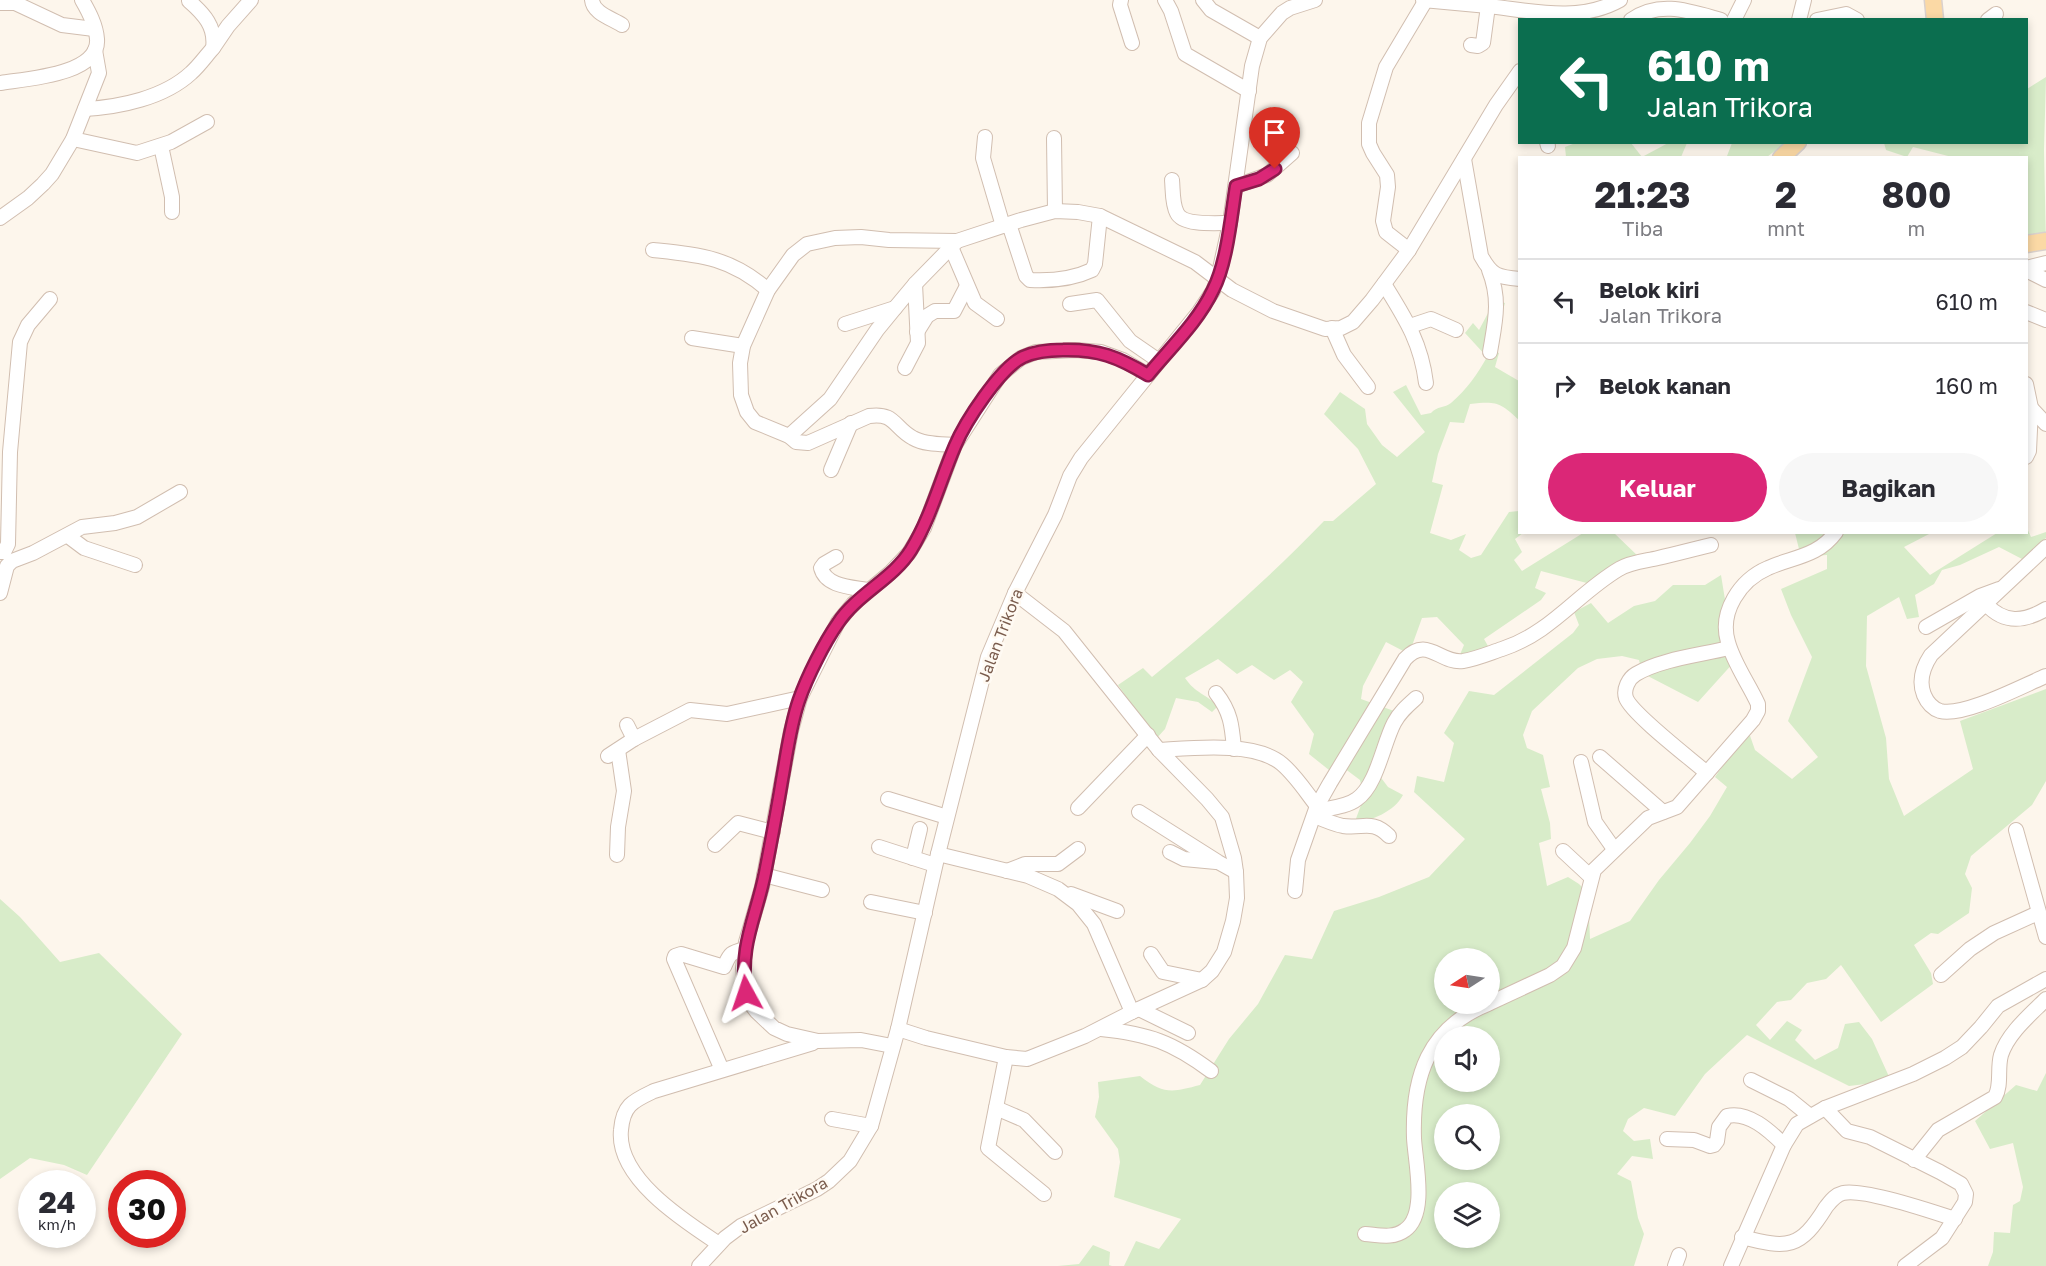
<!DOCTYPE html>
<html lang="id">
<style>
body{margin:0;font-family:"Golos Text",sans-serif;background:#f7f7f7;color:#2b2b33;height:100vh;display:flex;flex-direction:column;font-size:22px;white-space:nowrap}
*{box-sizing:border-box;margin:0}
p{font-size:20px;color:#7c7c81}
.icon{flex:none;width:33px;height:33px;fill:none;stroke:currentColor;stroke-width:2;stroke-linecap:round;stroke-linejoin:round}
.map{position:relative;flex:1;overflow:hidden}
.sheet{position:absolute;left:1518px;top:156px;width:510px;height:378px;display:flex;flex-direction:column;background:#fff;border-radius:0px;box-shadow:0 3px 9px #0003}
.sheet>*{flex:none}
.guide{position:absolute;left:1518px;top:18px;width:510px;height:126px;border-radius:0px;box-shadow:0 3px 9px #0003;background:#0b6e4f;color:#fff;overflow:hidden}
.needle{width:39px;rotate:258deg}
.controls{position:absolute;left:1434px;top:948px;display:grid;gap:12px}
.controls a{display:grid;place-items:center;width:66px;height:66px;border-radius:50%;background:#fff;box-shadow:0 3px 9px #0003;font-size:30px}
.speed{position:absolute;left:18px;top:1170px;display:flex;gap:12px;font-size:30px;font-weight:700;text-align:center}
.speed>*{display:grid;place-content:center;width:78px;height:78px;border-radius:50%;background:#fff;box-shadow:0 3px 9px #0003;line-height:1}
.speed small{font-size:15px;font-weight:400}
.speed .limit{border:9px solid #d22;background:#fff;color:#111}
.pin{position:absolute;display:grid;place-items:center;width:51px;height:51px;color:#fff;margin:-62px -26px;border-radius:50% 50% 50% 0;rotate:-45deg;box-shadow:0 0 6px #0007}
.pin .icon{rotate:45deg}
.me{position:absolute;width:66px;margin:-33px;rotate:355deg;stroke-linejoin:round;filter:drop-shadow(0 0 4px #0008)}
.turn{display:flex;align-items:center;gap:21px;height:126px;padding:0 30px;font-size:27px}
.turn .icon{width:78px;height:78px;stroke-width:2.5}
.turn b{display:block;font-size:42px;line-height:51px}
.eta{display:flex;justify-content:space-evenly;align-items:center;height:102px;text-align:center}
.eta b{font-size:36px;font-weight:700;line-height:42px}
.action{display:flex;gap:12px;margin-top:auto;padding:12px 30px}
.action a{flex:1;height:69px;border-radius:36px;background:#db2777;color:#fff;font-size:24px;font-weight:700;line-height:69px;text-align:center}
.action a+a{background:#f7f7f7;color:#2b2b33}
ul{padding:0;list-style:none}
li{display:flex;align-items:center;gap:18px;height:84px;padding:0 30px;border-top:2px solid #e1e1e2}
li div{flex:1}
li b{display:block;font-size:22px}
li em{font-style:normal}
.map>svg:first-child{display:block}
.green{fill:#d8ecc9;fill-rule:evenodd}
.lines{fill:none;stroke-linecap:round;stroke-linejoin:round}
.minor-casing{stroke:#d1beb0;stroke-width:16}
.major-casing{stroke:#dad1cd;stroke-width:19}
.minor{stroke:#fff;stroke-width:14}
.major{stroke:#fbd9a5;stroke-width:16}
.route-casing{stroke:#8e194d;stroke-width:15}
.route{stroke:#db2777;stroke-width:10}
.labels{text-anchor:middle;stroke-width:5;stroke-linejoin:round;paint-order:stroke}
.street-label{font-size:16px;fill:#7a5c4d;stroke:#fffaf3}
</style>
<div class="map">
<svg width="2046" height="1266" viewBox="0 0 2046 1266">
<rect width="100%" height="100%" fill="#fdf6ec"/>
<g class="green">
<polygon points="2046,77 2044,150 2046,246 2027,247 2026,158 1952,157 1913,147 1907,157 1886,150 1884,143 2026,142 2027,89"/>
<polygon points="1578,142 1631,143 1642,157 1566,157 1565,147"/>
<polygon points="1670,142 1687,143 1681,157 1642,157"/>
<polygon points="1732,143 1732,142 1785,143 1767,157 1725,157 1727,156"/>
<path d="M1495,300L1505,303L1492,350L1499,353L1495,367L1519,381V420C1500,402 1496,401 1470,404L1464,423L1450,422L1438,454L1432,482L1443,485L1430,533L1451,540L1466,534L1459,550L1471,558L1481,555L1509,512L1519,511L1520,532L1523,533L1515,539L1522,552L1514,560L1522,571L1583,533H1614L1640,558L1602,587L1541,571L1535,588L1546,593L1541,600L1484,639L1492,653L1456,664L1464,645L1437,617L1422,618L1409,654L1386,642L1363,686L1361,699L1394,711L1376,771L1388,787L1403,795C1394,812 1372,820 1354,824L1364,797L1360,780L1340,765L1329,770L1309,754L1314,734L1291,702L1303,682L1290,670L1274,680L1252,665L1237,674L1218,659L1185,678C1196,694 1205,693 1218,706L1212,712L1198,702L1176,698L1165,729L1156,739L1118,685L1143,668L1152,677C1212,628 1270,577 1324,521H1333L1376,484L1358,449L1324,414L1340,392L1365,409L1367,424L1382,445L1397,457L1425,432L1393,392L1406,385L1421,415L1431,413C1437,406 1445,408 1451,403C1467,389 1477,375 1487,357L1465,333L1473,323L1479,330Z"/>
<path d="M2027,528L2031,537L2046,532V538L2022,559L1999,547L1960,565L1942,570L1934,584L1915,595L1919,617L1907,619L1899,597L1867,616L1866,666L1886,738L1889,779L1904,816L1973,769L1960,721L2046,689V781L2032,805L1971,856L1965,874L1972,888L1969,913L1938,934L1931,933L1914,945L1931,973L1933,984L1881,1022L1841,965L1826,979L1807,983L1791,1000L1777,1002L1756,1025L1770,1040L1787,1021L1802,1030L1795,1040L1815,1060L1838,1048L1845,1024L1859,1022L1872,1039L1891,1081L1849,1086L1747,1035L1705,1074L1675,1116L1644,1108L1628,1119L1623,1131L1634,1141L1650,1139L1653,1159L1632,1156L1617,1174L1631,1181L1638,1218L1644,1234L1634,1266H1124L1136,1241L1159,1249L1181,1219L1114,1197L1120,1162L1118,1149L1095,1117L1099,1097L1098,1082L1140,1076C1164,1095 1173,1092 1200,1085L1229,1039L1258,1004L1285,955L1312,959L1334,911L1379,897L1429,877L1465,839L1414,792L1417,776L1444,782L1454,743L1444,733L1469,691L1494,695L1573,633L1579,625L1574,612L1591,603L1608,623L1634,606L1655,601L1673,585H1705L1721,575L1735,661L1698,702L1642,673L1639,660L1622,656L1597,659L1578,668L1532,711L1523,735L1527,748L1543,755L1550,787L1541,789L1550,823L1551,839L1539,843L1547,886L1568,877L1579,884L1588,893L1590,939L1630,921L1659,880L1690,843L1710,816L1727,787L1715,777L1748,730L1755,750L1792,779L1818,757L1788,721L1812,657L1791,615L1781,589L1827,569V555L1814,556L1799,549L1795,533H1824L1831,542L1841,533H1931L1904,547L1930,575L1997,533L2026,532ZM1444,958H1490V1004H1444ZM1444,1036H1490V1082H1444ZM1444,1114H1490V1160H1444ZM1444,1192H1490V1238H1444Z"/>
<polygon points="0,899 20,917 60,962 99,953 182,1034 87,1175 64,1165 30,1158 0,1179"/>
<polygon points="2046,1073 2046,1266 1988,1266 1993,1252 1994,1232 2010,1233 2013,1205 2020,1201 2023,1187 2013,1143 1990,1149 1975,1121 2016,1085 2037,1091"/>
<polygon points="1093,1245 1110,1252 1109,1265 1112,1266 1058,1266 1079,1264"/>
</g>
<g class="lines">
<g class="minor-casing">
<g id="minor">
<path d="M592,0C593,13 611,18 622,25"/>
<polyline points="1121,0 1120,5 1132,43"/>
<polyline points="1165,0 1171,11 1185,54 1249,91"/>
<polyline points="1203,0 1211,10 1260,38"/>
<path d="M1423,0C1444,2 1466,4 1488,6C1532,11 1579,23 1620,0"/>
<polyline points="0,3 15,3 62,25 94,29"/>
<path d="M1631,20C1660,0 1689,11 1721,20"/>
<polyline points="1734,20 1744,0"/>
<polyline points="1799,20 1804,0"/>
<polyline points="1817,20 1846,14 1857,20"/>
<polyline points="1988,20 1996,14"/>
<polyline points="1471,45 1478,46 1483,43 1488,6"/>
<polyline points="213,48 228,26 251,0"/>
<path d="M0,83C24,79 100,75 97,39C96,25 89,12 82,0"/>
<path d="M85,109C120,107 164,98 191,73C199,66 206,56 213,48C216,27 204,14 189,1"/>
<polyline points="985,137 983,158 1003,226"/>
<polyline points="1054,138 1055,211"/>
<polyline points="73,139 137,153 171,142 207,122"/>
<polyline points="1547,142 1548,146"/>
<polyline points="161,146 172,197 172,212"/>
<path d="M1464,159L1481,256C1492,276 1497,277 1520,279"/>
<path d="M1172,180C1173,190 1172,204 1177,213C1183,226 1217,223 1230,223"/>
<polyline points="1236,186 1267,175 1292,153"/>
<polyline points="0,218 28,198 43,184 52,174 73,139 99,73 95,50"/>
<path d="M1009,224L1026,276L1030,280C1050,281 1073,279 1092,270L1095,264L1100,216"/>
<polyline points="951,247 975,303 997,319"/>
<path d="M653,250C700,255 730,257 768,290"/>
<polyline points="1409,250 1386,232 1383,221 1388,187 1387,175 1373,153 1369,144 1369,123 1386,67 1426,0"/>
<polyline points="2026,268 2046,263"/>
<path d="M1489,270C1501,300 1495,322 1490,352"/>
<polyline points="2026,270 2046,280"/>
<path d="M1384,284C1405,318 1421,342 1426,383"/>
<polyline points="1070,304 1097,300 1130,341 1159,361"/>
<polyline points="2026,312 2046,320"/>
<polyline points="845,324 895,308"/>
<polyline points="1410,326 1431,319 1456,330"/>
<polyline points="1332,328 1344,355 1368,387"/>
<polyline points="917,332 927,316 935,311 954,311 967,286"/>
<polyline points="692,338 743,346"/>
<polyline points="905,368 918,343 915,284"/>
<polyline points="2026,384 2031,408 2029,451 2026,457"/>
<polyline points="2031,408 2046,424"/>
<polyline points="789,436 830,399 877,330 895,308 915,284 957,241"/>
<path d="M955,445C942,444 925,445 913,438C894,428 895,412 869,416L808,443L796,442L789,436L755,422L747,412L741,395L740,363L743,346L768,290L793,255L807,244L835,238L861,237L889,240L957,241L1021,220L1055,211L1078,212L1100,216L1195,262L1232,290L1273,311L1325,329L1341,328L1353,322L1372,300L1409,250L1496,105L1520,71"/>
<polyline points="831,470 851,423"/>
<polyline points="68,536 84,548 135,565"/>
<path d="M2046,547L1931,655C1923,667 1918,680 1924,695C1927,702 1931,708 1940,711C1964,717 2022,686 2046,676"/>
<polyline points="0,552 4,552 8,544 10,452 20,342 28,325 50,299"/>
<path d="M836,557L824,564L821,568C826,587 852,587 868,590"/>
<polyline points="0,593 7,566 12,561 33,553 82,527 115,523 137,517 180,492"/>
<path d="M1986,604C2004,624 2024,622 2046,609"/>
<polyline points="1926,627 1980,596 1999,589"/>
<path d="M1216,693C1231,712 1232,726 1234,749"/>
<polyline points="627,725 634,739"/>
<path d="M1159,750C1193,748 1255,741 1282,764C1296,776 1306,792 1317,806"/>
<polyline points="608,756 634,739 690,710 727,714 800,698"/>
<polyline points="1600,757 1663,812"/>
<polyline points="1581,762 1595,822 1614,849"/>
<path d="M1707,773C1691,759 1632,714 1626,698C1623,689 1629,678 1636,674C1661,659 1701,655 1729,648"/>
<polyline points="888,799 947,817"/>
<polyline points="1078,808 1148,735"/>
<path d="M1316,811C1329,808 1347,807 1357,799C1377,785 1383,744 1394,723C1399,713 1407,706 1416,698"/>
<polyline points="1139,812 1218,862 1236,872"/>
<path d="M1315,816C1324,820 1333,824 1343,826C1363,829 1372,819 1389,836"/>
<polyline points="2016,830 2046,937"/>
<polyline points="715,845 738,823 773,832"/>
<polyline points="879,847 935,865"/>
<polyline points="1563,851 1591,877"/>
<polyline points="1170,852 1184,859 1216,862"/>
<polyline points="938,854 1028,876 1058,889 1078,904 1094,924 1132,1012"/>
<polyline points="617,855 618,827 624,791 618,750"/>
<polyline points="913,858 920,829"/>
<polyline points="1007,871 1025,864 1058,864 1078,849"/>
<polyline points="764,875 822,890"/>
<path d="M1295,891L1298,860L1317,806L1330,783L1405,659C1427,635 1440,664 1463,661C1476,659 1490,653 1502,649C1551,633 1577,594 1619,569C1630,562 1645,561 1658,558C1676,554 1694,549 1711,545"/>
<polyline points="1071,894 1117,911"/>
<polyline points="871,902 925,913"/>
<polyline points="1151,954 1163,972 1202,980"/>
<polyline points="1941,975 1970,949 1994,933 2038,913"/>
<path d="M1490,1003L1550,975L1563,966L1574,948L1594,870L1648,818L1677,807L1753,720L1758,711V704C1749,684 1734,664 1728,642C1719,612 1740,580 1768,568C1792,557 1818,557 1836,532"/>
<polyline points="1139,1009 1188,1033"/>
<polyline points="898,1029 926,1038 1006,1057 1027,1059 1085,1036 1132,1012 1202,980 1212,971 1224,952 1233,921 1237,898 1236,872 1234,858 1222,817 1207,799 1159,750 1064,631 1015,593"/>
<path d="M1101,1029C1149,1034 1172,1042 1211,1071"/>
<polyline points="892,1046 861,1040 818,1041 787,1034 774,1028 757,1012 750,1003 746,993 743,968 746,942 762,887 791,731 800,698 838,622 853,604 890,573 909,553 924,528 955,445 1000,375 1021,358 1036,352 1075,350 1101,352 1123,360 1148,375"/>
<polyline points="1006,1057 988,1148 1044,1194"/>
<path d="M722,1070L674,959L675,956L681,954L724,967C730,954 729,953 745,949"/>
<polyline points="1751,1080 1789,1099 1810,1116"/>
<polyline points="996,1108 1024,1120 1055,1152"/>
<polyline points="1825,1108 1847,1131 1870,1137 1940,1172 1961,1184 1966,1194 1965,1202 1942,1238 1905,1266"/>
<polyline points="832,1119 871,1126"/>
<path d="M1667,1139L1694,1140L1710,1146L1714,1145L1717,1141L1719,1127L1727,1116C1748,1111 1769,1130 1784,1145"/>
<path d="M1914,1160L1938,1130L1995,1097C2002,1085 1997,1069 2001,1055C2008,1033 2030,1015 2046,999"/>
<path d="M1365,1234C1379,1235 1393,1239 1405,1230C1428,1214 1415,1161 1414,1138C1412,1077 1428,1028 1488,1004"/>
<path d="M1742,1237C1788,1249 1800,1249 1826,1207C1831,1201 1835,1195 1843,1193C1863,1188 1934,1212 1955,1219"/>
<path d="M719,1244C684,1221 616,1178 621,1130C623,1105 633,1101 654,1091L813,1043"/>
<polyline points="699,1266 725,1238 741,1226 817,1189 829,1181 850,1161 871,1126 898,1029 938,854 988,657 1015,593 1055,515 1070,476 1081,458 1199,312 1213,291 1218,278 1230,223 1252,66 1260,38 1282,13 1290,8 1315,0"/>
<polyline points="1675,1266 1679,1255"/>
<polyline points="1731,1266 1784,1145 1797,1124 1825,1108 1913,1074 1945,1058 1962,1047 1981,1027 1998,1006 2046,979"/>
</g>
</g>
<g class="major-casing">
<g id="major">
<polyline points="1933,0 1935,20"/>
<polyline points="1781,158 1798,142"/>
<polyline points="2026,244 2046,241"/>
</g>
</g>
<use href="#minor" class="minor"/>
<use href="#major" class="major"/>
</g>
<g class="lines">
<g class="route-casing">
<path id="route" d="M746,993C739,945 756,918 765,873C771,842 777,811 782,780C787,753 790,726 799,700C807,677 824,643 838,623C857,594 893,579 911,550C931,517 940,481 955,446C965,422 1000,368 1023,357C1036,351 1049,350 1063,350C1098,349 1118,357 1148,375C1170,348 1198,322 1213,290C1227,263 1231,217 1236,186L1259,179L1275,169"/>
</g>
<use href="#route" class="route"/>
</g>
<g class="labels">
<g class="street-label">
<text transform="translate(1000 635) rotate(-69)" y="6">Jalan Trikora</text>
<text transform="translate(783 1205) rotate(-29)" y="6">Jalan Trikora</text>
</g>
</g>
</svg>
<div class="controls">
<a><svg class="needle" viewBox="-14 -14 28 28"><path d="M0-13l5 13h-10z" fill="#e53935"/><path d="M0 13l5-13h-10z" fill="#7c7c81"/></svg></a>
<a><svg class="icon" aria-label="sound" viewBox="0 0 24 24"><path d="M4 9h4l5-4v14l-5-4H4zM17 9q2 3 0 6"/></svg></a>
<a><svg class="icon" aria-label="search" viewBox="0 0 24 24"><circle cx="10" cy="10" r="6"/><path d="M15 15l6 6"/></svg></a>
<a><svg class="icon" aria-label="layers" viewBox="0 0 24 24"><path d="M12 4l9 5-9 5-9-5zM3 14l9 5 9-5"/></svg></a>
</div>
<div class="speed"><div>24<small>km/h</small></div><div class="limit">30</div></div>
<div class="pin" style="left:1275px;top:169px;background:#d93025"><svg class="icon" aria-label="arrive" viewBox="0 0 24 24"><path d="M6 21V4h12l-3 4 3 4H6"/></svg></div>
<svg class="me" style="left:746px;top:993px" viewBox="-20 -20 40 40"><path d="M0-17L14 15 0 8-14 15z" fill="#db2777" stroke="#fff" stroke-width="4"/></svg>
<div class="guide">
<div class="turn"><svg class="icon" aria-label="left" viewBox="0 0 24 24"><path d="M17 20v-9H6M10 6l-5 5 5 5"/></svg><div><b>610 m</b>Jalan Trikora</div></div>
</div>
<section class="sheet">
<div class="eta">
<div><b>21:23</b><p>Tiba</p></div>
<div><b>2</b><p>mnt</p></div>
<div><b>800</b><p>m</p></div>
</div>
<ul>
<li><svg class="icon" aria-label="left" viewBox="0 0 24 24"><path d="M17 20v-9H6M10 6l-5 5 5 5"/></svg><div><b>Belok kiri</b><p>Jalan Trikora</p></div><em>610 m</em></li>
<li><svg class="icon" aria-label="right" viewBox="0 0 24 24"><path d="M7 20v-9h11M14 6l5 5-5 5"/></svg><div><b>Belok kanan</b></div><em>160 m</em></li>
</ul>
<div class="action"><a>Keluar</a><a>Bagikan</a></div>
</section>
</div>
